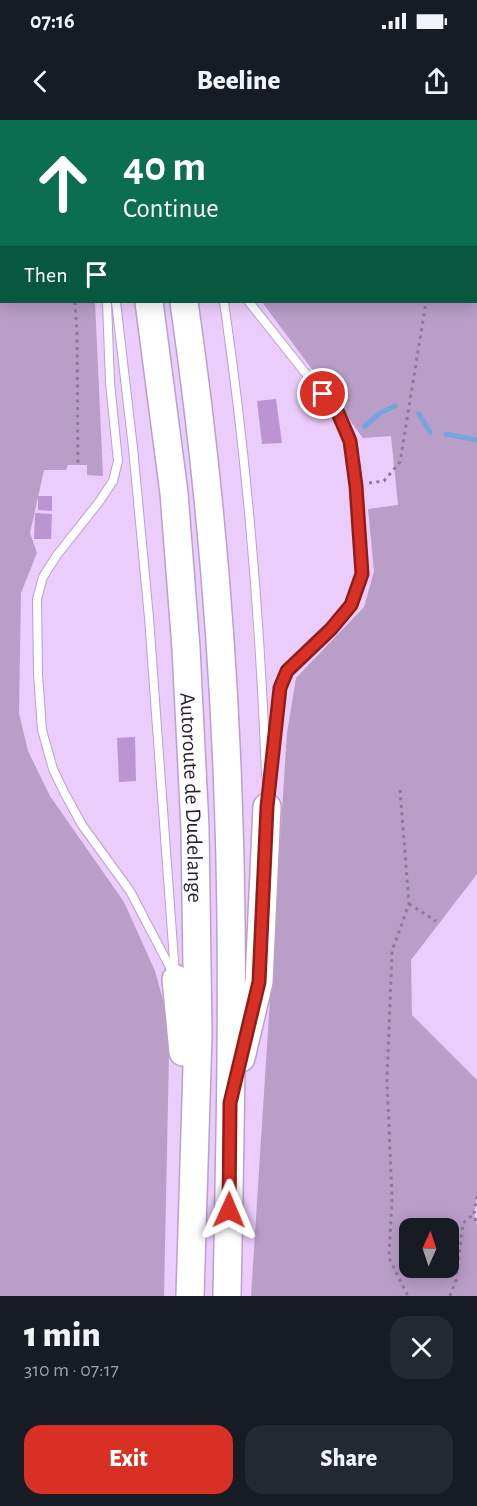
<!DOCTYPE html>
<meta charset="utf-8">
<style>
body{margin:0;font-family:"Alegreya Sans",sans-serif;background:#242831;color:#f1f3f6;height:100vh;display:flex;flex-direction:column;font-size:22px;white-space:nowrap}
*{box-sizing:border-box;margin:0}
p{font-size:20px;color:#9ea1a6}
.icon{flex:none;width:33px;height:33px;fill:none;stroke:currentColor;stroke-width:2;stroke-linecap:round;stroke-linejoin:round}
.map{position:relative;height:1176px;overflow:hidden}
.side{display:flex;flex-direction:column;background:#171b24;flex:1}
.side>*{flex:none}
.guide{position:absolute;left:0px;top:0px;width:477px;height:183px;box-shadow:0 3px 15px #0003;background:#0b6e4f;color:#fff;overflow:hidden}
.needle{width:39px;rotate:3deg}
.controls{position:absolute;left:399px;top:1098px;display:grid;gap:12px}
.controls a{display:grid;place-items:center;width:60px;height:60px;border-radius:12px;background:#171b24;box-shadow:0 3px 15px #0003;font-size:30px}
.pin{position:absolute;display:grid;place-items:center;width:51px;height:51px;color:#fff;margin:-26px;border:3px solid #fff;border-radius:50%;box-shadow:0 2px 6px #0007}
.me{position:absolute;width:66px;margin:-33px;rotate:1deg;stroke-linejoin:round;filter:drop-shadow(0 0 4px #0008)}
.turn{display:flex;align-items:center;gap:21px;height:126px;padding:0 24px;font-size:27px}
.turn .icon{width:78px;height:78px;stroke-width:2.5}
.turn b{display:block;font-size:42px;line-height:51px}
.then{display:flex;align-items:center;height:57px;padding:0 24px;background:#0003;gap:12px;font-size:22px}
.round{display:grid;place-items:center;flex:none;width:63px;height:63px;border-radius:18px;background:#242831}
.summary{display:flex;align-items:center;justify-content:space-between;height:102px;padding:0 24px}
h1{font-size:36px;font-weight:800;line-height:45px}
.button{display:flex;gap:12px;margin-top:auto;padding:12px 24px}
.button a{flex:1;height:69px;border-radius:18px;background:#d93025;color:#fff;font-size:24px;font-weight:800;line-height:69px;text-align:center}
.button a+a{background:#242831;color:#f1f3f6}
.status{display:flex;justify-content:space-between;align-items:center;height:42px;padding:0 30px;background:#171b24;direction:ltr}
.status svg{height:16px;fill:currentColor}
header{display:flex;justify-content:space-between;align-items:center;height:78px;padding:0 24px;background:#171b24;font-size:27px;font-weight:800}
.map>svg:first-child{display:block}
.green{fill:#b99ec8;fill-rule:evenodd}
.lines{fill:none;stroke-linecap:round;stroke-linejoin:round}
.stream{stroke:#75a5dd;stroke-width:5}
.building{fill:#bc94d2}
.service-casing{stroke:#bc9fcd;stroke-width:10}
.motorway-casing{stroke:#bc9fcd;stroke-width:30}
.path{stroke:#8e799a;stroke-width:3;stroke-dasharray:3 4.5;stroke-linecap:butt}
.service{stroke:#fff;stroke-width:8}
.motorway{stroke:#fff;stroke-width:27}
.route-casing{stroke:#8d1f18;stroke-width:15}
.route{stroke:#d93025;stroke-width:10}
.labels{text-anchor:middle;stroke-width:6;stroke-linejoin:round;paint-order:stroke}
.street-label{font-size:22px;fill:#281d2e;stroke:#ebcdfc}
</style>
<div class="status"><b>07:16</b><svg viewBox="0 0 49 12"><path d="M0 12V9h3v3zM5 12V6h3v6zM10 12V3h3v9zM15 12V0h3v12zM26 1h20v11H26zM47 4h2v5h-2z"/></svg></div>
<header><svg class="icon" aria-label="back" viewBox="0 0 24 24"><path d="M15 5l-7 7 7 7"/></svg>Beeline<svg class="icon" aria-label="share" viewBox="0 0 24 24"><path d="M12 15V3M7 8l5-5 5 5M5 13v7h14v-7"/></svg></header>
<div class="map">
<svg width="477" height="1176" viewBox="0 0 477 1176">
<rect width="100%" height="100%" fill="#ebcdfc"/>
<g class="green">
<polygon points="0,0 87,0 87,1 2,2 2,182 95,182 103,356 87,355 87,345 68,345 66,350 44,350 30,413 37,433 21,473 19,593 28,631 50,676 124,782 155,851 166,891 169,933 164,1176 0,1176"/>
<path d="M197,0H477V754L411,840L412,895L477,960V1076L474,1094L477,1105V1176H251L287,613L296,558L364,487L374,451L368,389L398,385L391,316L363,318L262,182H476V2ZM410,1108H448V1148H410Z"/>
</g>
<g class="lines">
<g class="stream">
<polyline points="419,294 430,312"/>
<polyline points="365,306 380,293 395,286"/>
<polyline points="446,314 477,320"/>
</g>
</g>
<g class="building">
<polygon points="276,279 282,323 262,324 257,281"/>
<polygon points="38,376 52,376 52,391 38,390"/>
<polygon points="35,393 52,394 51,419 34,419"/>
<polygon points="135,617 136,661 119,662 117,618"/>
</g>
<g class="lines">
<g class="service-casing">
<g id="service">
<polyline points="107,182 110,263 118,341 113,361 99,382 57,435 43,457 37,479 38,554 42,610 53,649 64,672 82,705 130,771 174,855"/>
<polyline points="116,182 133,328 149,498 175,854"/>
<path d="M224,182C247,340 260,495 266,655"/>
<path d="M249,182L337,293L349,321L356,366L362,454L351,485L331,509L287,551C271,578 271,648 268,682"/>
</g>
</g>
<g class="motorway-casing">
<g id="motorway">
<polyline points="97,0 97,2"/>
<polyline points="121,0 122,2"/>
<polyline points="157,0 157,2"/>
<polyline points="184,0 185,2"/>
<path id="s1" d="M149,182L174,373L186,528L195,708L198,914L190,1176"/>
<path d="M184,182C209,355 224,530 229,705C234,862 230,1019 227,1176"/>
<polyline points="176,859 183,932"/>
<polyline points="241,938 259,862 267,687"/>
</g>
</g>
<g class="path">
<polyline points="56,0 56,2"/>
<polyline points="455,2 455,0"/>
<polyline points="75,182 77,215 78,345"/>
<polyline points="369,363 384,361 400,342 426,182"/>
<polyline points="400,670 409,784 392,831 387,960 392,1078 389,1138 408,1176"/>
<polyline points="409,784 436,801"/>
<polyline points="477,1076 474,1094 477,1105"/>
<polyline points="450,1176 456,1160 463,1103 474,1094"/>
</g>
<use href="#service" class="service"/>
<use href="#motorway" class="motorway"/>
</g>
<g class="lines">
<g class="route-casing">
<polyline id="route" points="229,1090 230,983 259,862 267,687 280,568 287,551 331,509 351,485 362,454 356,366 350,321 338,293 323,274"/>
</g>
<use href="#route" class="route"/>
</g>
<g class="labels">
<g class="street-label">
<text dy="8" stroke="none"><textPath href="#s1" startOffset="498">Autoroute de Dudelange</textPath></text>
</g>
</g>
</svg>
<div class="controls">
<a><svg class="needle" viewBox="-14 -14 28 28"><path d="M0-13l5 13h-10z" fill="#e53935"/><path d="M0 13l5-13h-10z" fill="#9ea1a6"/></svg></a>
</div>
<div class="pin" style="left:323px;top:274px;background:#d93025"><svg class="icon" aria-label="arrive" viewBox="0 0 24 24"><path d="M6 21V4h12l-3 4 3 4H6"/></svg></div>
<svg class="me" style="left:229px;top:1090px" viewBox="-20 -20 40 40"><path d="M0-17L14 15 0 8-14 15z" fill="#d93025" stroke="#fff" stroke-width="4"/></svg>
<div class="guide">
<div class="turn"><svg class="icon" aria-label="ahead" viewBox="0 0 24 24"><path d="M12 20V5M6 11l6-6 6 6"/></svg><div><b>40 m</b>Continue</div></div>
<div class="then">Then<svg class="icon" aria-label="arrive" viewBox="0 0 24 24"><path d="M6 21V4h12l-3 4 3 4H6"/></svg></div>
</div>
</div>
<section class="side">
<div class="summary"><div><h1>1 min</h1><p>310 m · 07:17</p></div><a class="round"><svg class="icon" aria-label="close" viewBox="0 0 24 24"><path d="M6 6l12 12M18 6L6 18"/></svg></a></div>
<div class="button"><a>Exit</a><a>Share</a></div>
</section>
